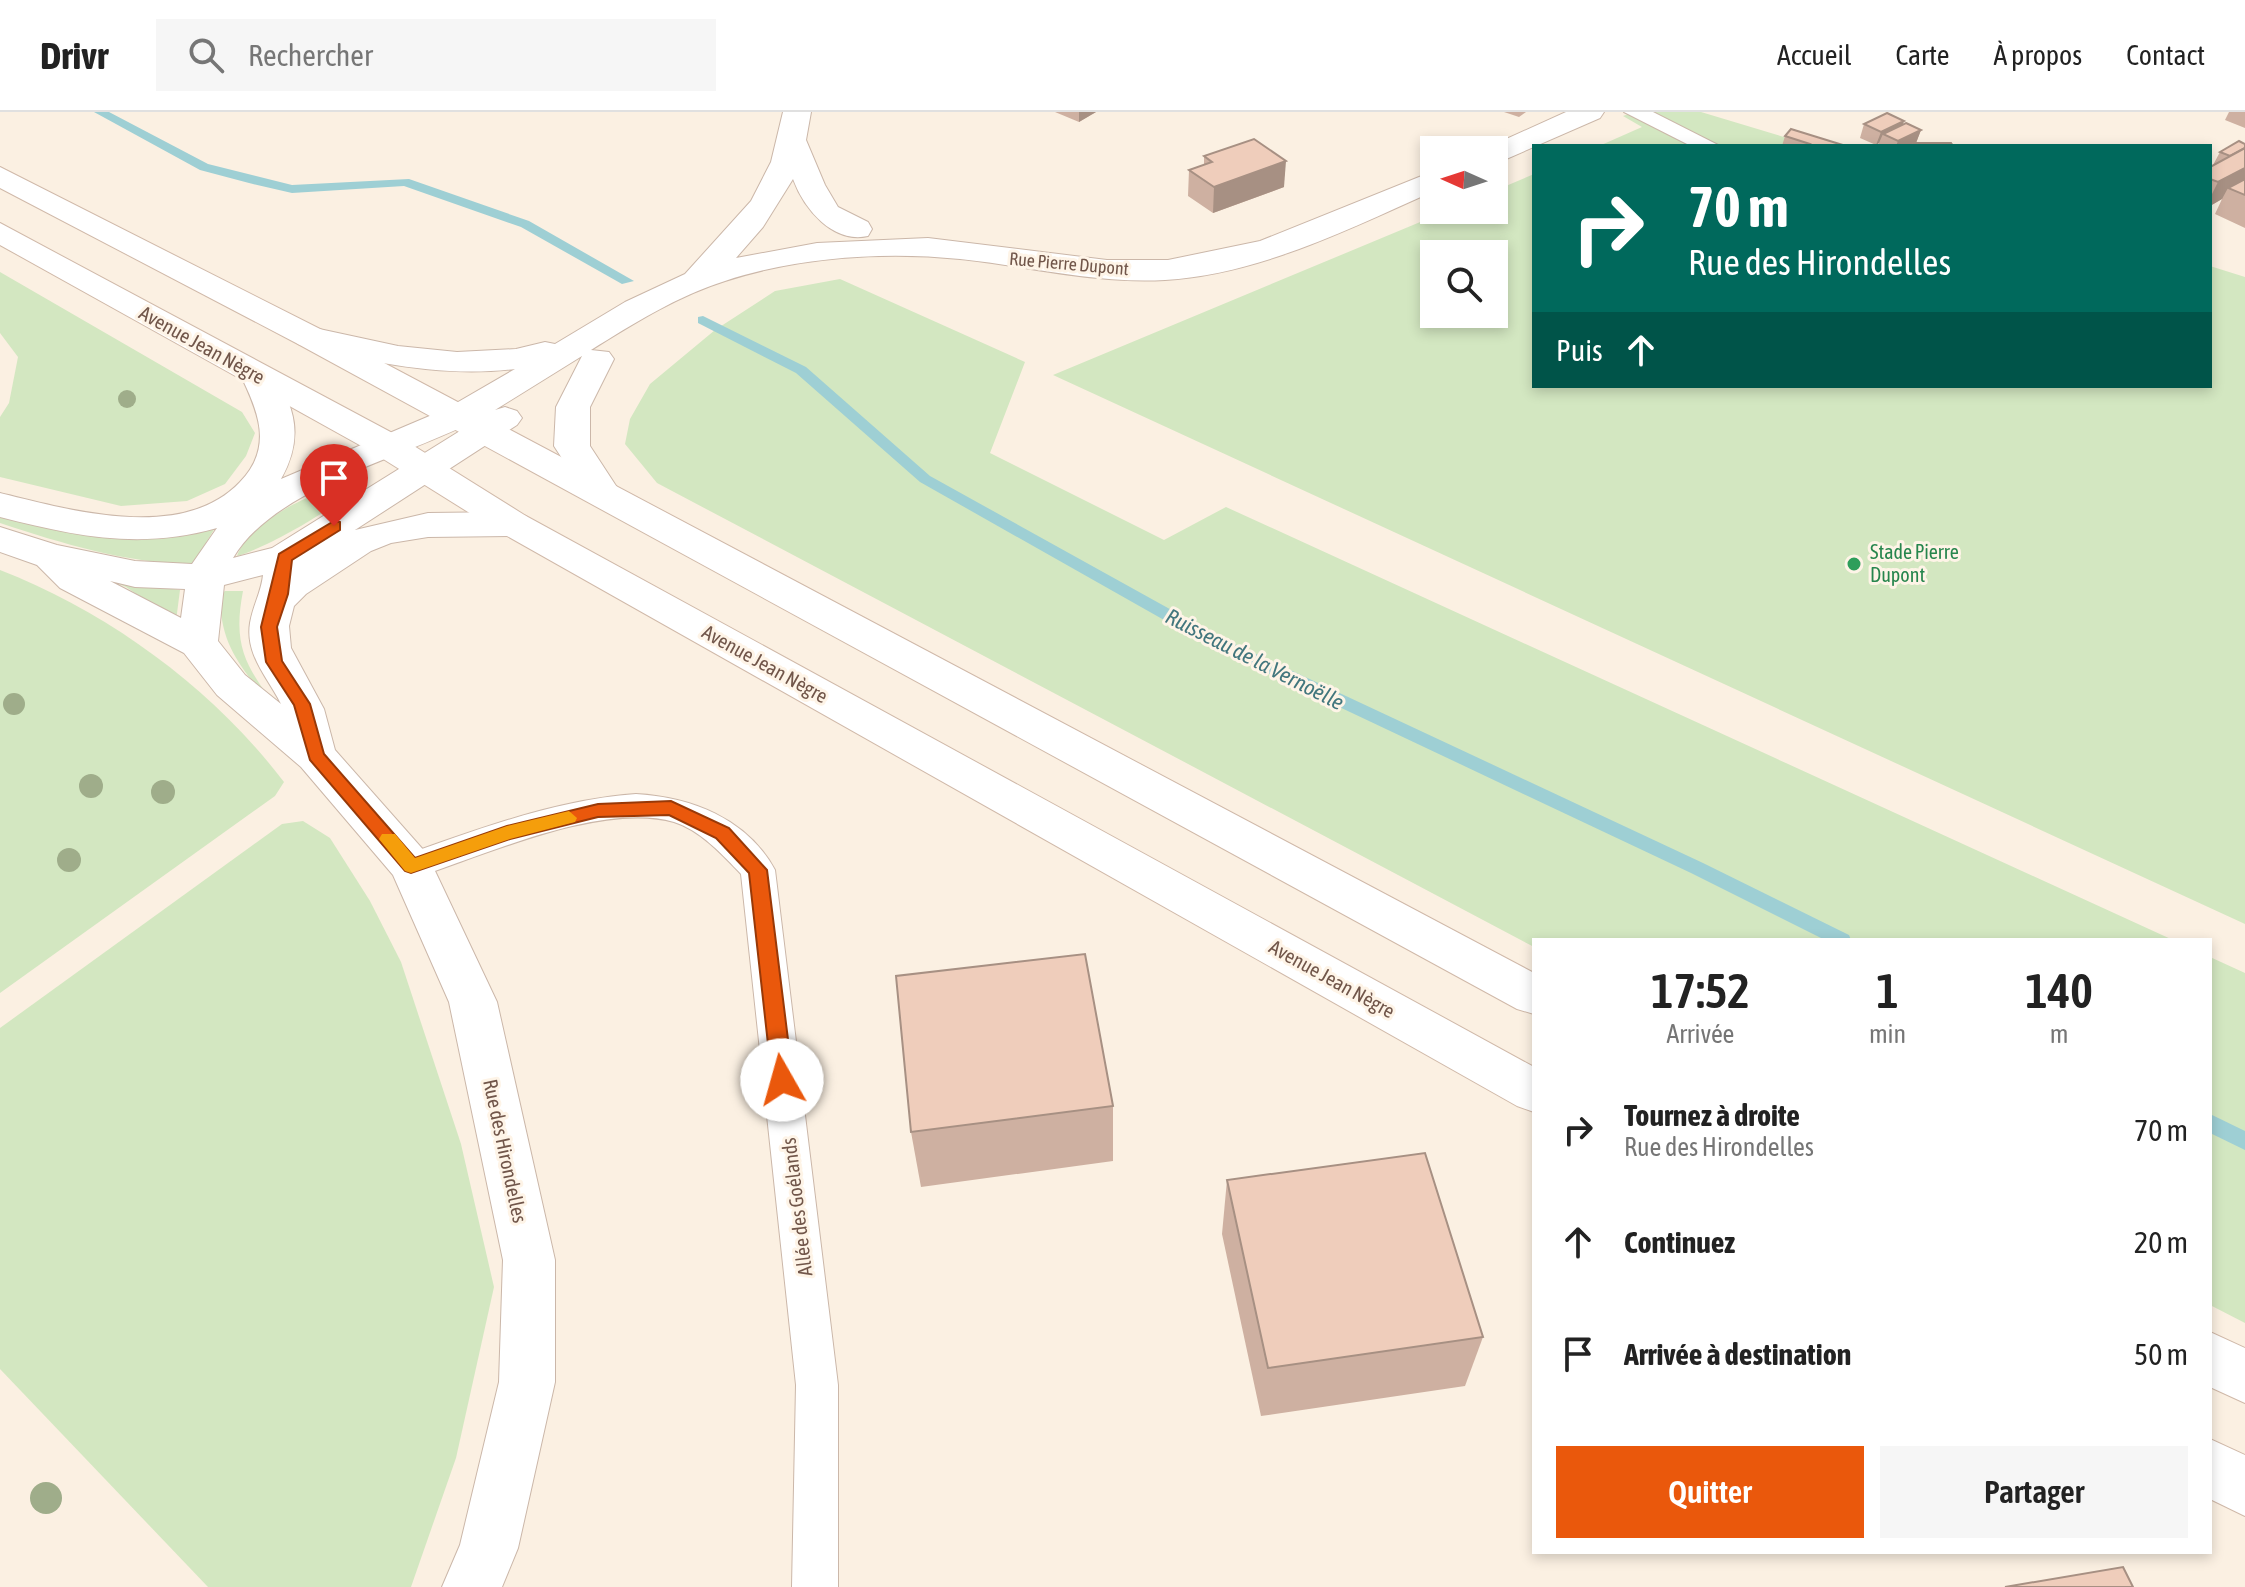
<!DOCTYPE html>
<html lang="fr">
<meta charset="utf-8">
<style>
body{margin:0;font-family:"Asap Condensed",sans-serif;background:#f6f6f6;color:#222;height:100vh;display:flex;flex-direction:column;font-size:30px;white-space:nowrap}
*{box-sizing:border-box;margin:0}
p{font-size:26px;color:#767676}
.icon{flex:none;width:44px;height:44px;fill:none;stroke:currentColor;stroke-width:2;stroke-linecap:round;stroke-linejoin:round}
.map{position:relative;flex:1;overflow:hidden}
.drawer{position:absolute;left:1532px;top:826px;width:680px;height:616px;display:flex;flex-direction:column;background:#fff;border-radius:0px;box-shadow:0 4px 12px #0003}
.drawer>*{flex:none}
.hud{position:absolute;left:1532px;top:32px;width:680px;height:244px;border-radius:0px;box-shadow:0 4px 12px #0003;background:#00695c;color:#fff;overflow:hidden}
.needle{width:52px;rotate:273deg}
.tools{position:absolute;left:1420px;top:24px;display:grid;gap:16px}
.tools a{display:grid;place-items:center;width:88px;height:88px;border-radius:0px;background:#fff;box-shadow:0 4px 12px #0003;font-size:40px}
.pin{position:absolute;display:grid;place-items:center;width:68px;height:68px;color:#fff;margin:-82px -34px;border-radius:50% 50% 50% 0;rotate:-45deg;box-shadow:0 0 8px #0007}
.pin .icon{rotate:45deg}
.me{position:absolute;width:88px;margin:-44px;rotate:353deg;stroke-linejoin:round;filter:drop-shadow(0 0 6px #0008)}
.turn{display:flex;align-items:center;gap:28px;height:168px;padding:0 24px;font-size:36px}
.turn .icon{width:104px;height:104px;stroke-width:2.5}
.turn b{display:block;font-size:56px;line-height:68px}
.then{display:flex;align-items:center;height:76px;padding:0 24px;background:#0003;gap:16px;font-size:30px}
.eta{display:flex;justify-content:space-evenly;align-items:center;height:136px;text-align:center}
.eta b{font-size:48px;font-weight:600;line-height:56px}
.button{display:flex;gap:16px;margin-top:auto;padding:16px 24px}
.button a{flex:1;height:92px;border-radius:0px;background:#ea580c;color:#fff;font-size:32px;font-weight:600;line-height:92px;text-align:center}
.button a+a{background:#f6f6f6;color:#222}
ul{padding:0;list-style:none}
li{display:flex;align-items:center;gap:24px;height:112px;padding:0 24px}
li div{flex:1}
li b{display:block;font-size:30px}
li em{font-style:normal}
header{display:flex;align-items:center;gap:48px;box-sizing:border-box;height:112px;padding:0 40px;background:#fff;border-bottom:2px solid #e0e0e0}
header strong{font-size:38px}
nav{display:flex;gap:44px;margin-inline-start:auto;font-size:28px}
.search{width:560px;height:72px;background:#f6f6f6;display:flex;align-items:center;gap:20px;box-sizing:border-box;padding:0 28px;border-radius:0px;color:#767676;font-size:30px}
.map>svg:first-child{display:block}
.green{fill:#d3e7c1;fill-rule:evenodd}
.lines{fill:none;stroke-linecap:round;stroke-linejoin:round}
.stream{fill:#9ecfd4;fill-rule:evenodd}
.lane-casing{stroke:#cbb7a9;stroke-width:2}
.street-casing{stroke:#cbb7a9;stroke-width:2}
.secondary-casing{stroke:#d0b9a9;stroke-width:2}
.lane{fill:#fff;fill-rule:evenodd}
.street{fill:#fff;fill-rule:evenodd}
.secondary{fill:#fff;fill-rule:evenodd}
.tree{fill:#9fad8a}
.wall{fill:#ceb0a1}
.shaded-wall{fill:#a79083}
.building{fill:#efcdbb;stroke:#a79083;stroke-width:2}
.route{fill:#ea580c;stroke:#983908;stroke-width:2}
.slow{fill:#f59e0b}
.leisure-dot{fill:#2e9e5b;stroke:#fef4e7;stroke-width:3}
.labels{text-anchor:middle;stroke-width:6;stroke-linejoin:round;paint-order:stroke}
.far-street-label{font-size:18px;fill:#71564a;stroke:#fef4e7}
.street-label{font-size:20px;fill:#71564a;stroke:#fef4e7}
.leisure-label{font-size:20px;fill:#27864d;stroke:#fef4e7;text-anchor:start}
.water-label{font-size:22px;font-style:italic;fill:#42767d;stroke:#fef4e7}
</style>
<header>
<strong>Drivr</strong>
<div class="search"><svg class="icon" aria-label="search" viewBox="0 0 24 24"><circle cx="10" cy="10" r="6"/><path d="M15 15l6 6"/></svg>Rechercher</div>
<nav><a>Accueil</a><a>Carte</a><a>À propos</a><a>Contact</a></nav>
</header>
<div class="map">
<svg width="2245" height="1475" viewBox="0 0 2245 1475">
<rect width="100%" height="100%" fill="#fbf0e2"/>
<g class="green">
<polygon points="1634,0 1701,0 1814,34 1599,34 1642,15 1623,4"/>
<path d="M1534,62V274H2210V154L2245,165V812L1053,263L1449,98H1494V79ZM1434,142H1494V202H1434Z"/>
<polygon points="0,160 242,300 255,321 246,344 225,372 187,389 121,394 0,365 0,305 9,291 18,245 0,221"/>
<polygon points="840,167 1025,250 990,341 1164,428 1226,395 2173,828 1534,828 1534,835 657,371 625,332 630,307 650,272 715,218 775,179"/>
<path d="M354,372C348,392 259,439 237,444C249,409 319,375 354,372Z"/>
<path d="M0,404L98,425L142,427L215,416L193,452C125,451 64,432 0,411Z"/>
<polygon points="73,453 137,472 180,478 176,509 126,475"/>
<path d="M0,458C110,501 212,576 284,670L275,684L0,881Z"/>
<path d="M225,479H243C231,541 250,558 284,606C251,567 217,537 221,482Z"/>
<polygon points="303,709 330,726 370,789 401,850 461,1032 494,1175 456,1346 411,1475 208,1475 0,1257 0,916 282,712"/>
<polygon points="2210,845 2245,861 2245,1211 2210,1193"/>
</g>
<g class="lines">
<g class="stream">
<polygon points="94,0 109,0 208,52 292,73 409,67 529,109 634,169 622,172 521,115 404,74 292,81 249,71 200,58"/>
<polygon points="703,204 806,255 930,364 1222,526 1703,751 1849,823 1851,828 1825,828 1691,761 1210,534 920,370 796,261 698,211 698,205"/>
<polygon points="2210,1002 2245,1019 2245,1038 2210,1021"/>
</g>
<g class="lane-casing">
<g id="lane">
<polygon points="1624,0 1653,0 1720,34 1691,34"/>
<path d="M636,682C690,685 747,706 775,758L838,1273V1475H792L796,1273L741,762C723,743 700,718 674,710C601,689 481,745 411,767L399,763L394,754L399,745C477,718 553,688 636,682Z"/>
</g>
</g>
<g class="street-casing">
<g id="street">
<path d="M783,0H811L806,28L825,73L838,95L868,110L872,117L868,124C833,132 804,97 793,67L763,115L736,146L817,131L928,126L1107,148H1168L1260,129L1434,59V79C1349,117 1260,162 1165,168C1095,172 1028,154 960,147C884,139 798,145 725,169C677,184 633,212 591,238L609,240L614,247L590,295V334L622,383L617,391L604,395L591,391L554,334L556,295L582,244L495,298L505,295L517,299L522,306L517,313L355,418L428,401L513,400L526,404L532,412L526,420L513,424L428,425L391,431L371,439L306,482L294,494L289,514L291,536L324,597L335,638L427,742L497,890L555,1148V1270L518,1436L502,1475H442L460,1433L499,1270L503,1148L449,890L393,763L301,655L217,583L184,541L60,476L37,453L0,440V415L57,433L135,449L192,452L217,416C141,438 74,424 0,405V381C70,398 182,431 240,370C273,336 259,301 241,264L246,257L258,254L270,257C296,294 304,326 281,367L446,297L515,257C441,266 370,250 298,232L293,225L298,218L310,215L398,234L457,240L516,237L545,230L555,232L625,190L685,162L751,89L771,50ZM484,304L272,436L233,446C276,373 412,344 484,304ZM263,463C261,481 253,493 250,511C245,543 268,566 281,592L245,563L218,529L224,473ZM110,469L135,475L185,477L181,506Z"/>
<polygon points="1566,0 1604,0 1600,6 1504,48 1494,51 1494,38 1482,38"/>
</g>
</g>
<g class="secondary-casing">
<g id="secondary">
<polygon points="0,55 322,218 1534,861 1534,902 1517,897 298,232 0,76"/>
<polygon points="0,111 398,324 526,404 1534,955 1534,1000 1517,994 500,420 372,340 0,133"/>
<polygon points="2210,1220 2245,1236 2245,1291 2210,1275"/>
<polygon points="2210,1327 2245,1343 2245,1404 2210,1387"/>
</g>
</g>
<use href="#lane" class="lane"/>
<use href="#street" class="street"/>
<use href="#secondary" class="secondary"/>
</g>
<g class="tree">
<circle cx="127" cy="287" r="9"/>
<circle cx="14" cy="592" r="11"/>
<circle cx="91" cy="674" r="12"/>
<circle cx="163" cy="680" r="12"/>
<circle cx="69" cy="748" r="12"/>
<circle cx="46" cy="1386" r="16"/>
</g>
<g class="wall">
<polygon points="1055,0 1096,0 1079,10"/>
<polygon points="1504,0 1526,0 1519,5"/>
<polygon points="2229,0 2245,0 2245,16 2225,8"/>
<polygon points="1904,9 1902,13 1921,18 1916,31 1953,34 1878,34 1879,31 1876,33 1860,26 1864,12"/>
<polygon points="1785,24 1846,34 1782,34"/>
<polygon points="2245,32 2245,116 2215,102 2222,87 2210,94 2210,55 2213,53 2220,40"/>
<polygon points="1204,44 1284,75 1213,101 1188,84 1189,58 1204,53"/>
<polygon points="1113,994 1113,1049 921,1075 911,1020"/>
<polygon points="1227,1068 1483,1225 1465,1274 1261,1304 1222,1122"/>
</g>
<g class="shaded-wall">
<polygon points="1079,0 1096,0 1079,10"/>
<polygon points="1904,9 1899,22 1883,22 1879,31 1876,33 1881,20"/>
<polygon points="1921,18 1916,31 1913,31 1910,34 1896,34 1898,29"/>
<polygon points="1286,49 1284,75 1213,101 1214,75"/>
<polygon points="2245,56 2245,74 2228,76 2222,87 2210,94 2210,86 2218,70"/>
</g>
<g class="building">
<polygon points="1887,1 1904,9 1881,20 1864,12"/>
<polygon points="1906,11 1921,18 1898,29 1883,22"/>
<polygon points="1791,17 1846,34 1808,34 1810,32 1785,24"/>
<polygon points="1254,27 1286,49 1214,75 1189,58 1212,50 1204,44"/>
<polygon points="2239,29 2245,32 2245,36 2230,44 2220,40"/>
<polygon points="1913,31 1951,31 1953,34 1915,34"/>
<polygon points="2245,36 2245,56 2218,70 2210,67 2210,55"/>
<polygon points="2245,67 2245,83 2228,76"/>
<polygon points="1085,842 1113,994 911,1020 896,864"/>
<polygon points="1425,1041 1483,1225 1268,1256 1227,1068"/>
<polygon points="2123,1455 2133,1475 2005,1475"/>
</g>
<polygon class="route" points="334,409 340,410 340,418 292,448 288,482 277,515 282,549 310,592 324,642 415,746 507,714 598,692 671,689 729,716 767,758 793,968 790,974 775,974 772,968 749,761 716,726 669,703 598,705 510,727 411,761 405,759 310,648 294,593 266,550 261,515 279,442"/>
<polygon class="slow" points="569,699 577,706 575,710 510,727 411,761 405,759 379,727 382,722 395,722 415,746 507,714"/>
<circle class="leisure-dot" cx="1854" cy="452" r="8"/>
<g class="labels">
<g class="far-street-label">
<text transform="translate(1069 152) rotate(5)" y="6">Rue Pierre Dupont</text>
</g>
<g class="street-label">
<text transform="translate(202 233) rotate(29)" y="7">Avenue Jean Nègre</text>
<text transform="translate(765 552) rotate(29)" y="7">Avenue Jean Nègre</text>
<text transform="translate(1332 867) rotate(29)" y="7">Avenue Jean Nègre</text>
<text transform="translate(505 1039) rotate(78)" y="7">Rue des Hirondelles</text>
<text transform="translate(797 1095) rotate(-97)" y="7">Allée des Goélands</text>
</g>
<g class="leisure-label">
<text x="1870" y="447">Stade Pierre<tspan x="1870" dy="23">Dupont</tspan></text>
</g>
<g class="water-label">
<text transform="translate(1255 547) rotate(27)" y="8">Ruisseau de la Vernoëlle</text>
</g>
</g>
</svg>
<div class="tools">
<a><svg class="needle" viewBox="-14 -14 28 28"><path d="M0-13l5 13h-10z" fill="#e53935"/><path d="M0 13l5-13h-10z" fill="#767676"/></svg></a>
<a><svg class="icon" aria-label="search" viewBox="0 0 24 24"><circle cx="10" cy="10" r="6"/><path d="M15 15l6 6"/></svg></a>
</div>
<div class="pin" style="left:334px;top:414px;background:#d93025"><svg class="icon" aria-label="arrive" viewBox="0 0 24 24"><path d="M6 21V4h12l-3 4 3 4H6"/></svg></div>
<svg class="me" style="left:782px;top:968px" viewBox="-20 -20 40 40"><circle r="19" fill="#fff"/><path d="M0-13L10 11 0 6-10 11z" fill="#ea580c"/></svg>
<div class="hud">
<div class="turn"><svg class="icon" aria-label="right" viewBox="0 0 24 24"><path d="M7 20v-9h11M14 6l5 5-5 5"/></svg><div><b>70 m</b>Rue des Hirondelles</div></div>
<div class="then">Puis<svg class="icon" aria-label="ahead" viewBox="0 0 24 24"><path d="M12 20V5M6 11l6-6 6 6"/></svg></div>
</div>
<section class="drawer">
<div class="eta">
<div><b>17:52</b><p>Arrivée</p></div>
<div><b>1</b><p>min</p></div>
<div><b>140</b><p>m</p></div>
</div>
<ul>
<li><svg class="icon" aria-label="right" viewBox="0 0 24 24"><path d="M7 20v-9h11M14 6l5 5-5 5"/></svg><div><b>Tournez à droite</b><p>Rue des Hirondelles</p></div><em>70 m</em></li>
<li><svg class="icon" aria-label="ahead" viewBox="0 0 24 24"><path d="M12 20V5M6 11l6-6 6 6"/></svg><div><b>Continuez</b></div><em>20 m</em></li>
<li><svg class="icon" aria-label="arrive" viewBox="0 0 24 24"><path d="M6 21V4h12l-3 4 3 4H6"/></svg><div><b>Arrivée à destination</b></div><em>50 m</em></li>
</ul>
<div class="button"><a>Quitter</a><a>Partager</a></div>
</section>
</div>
